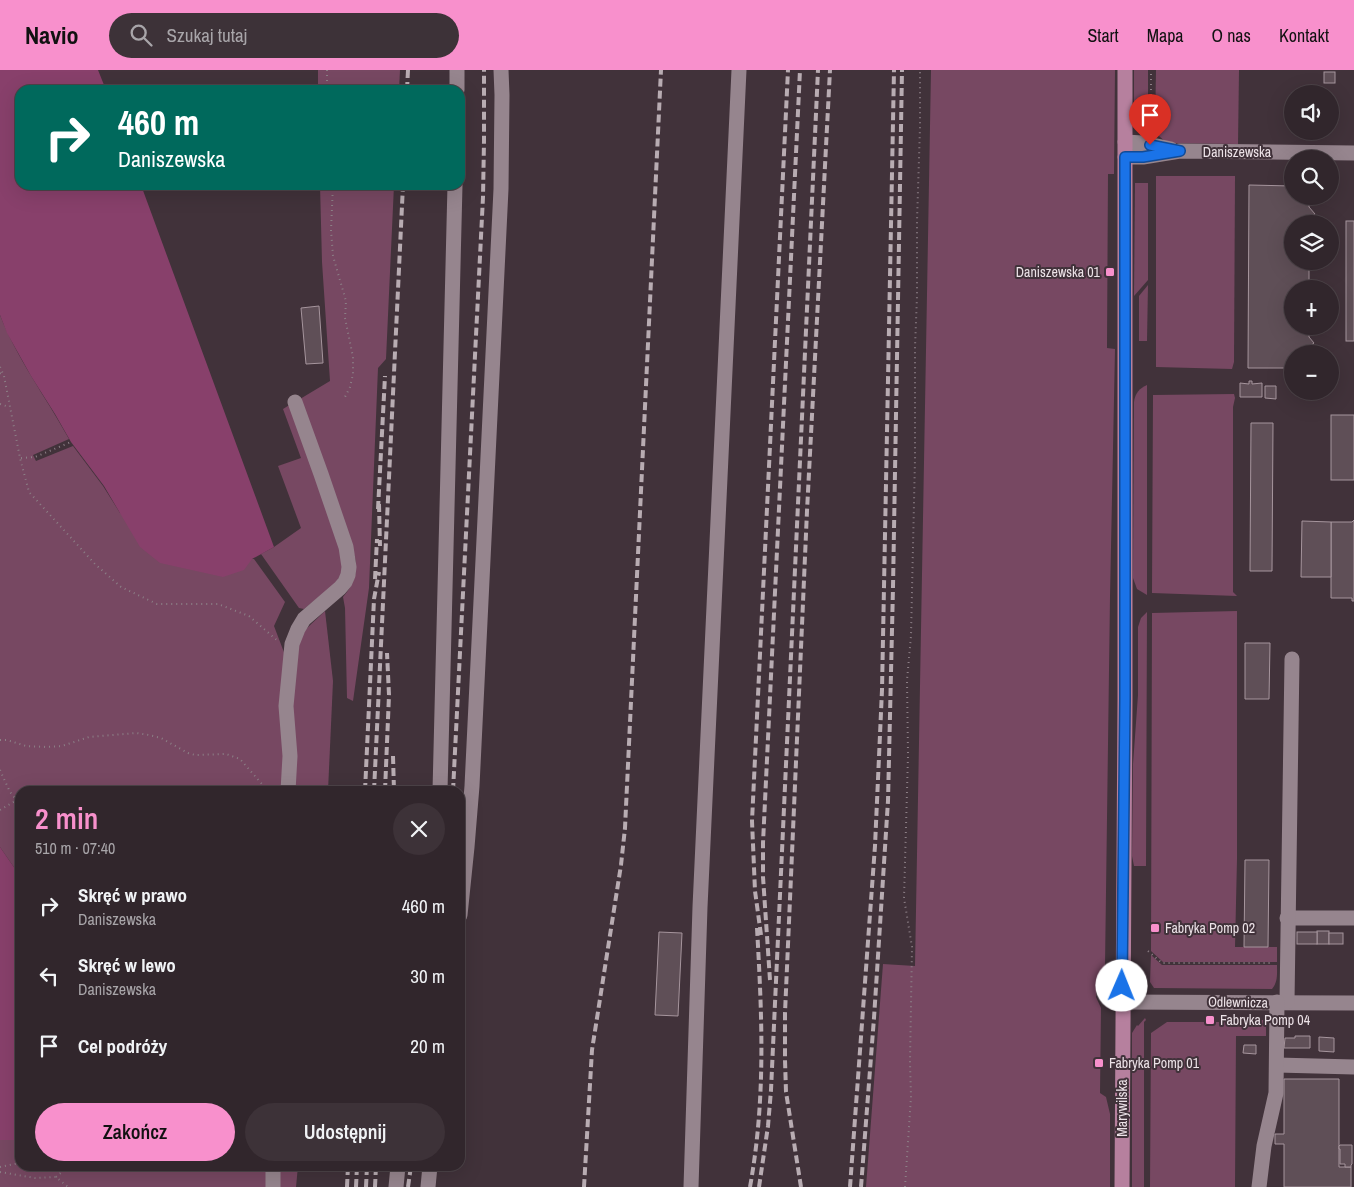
<!DOCTYPE html>
<html lang="pl">
<meta charset="utf-8">
<style>
body{margin:0;font-family:"Archivo Narrow",sans-serif;background:#3d3238;color:#f1f3f6;height:100vh;display:flex;flex-direction:column;font-size:19px;white-space:nowrap}
*{box-sizing:border-box;margin:0}
p{font-size:16px;color:#a8a5a9}
.icon{flex:none;width:28px;height:28px;fill:none;stroke:currentColor;stroke-width:2;stroke-linecap:round;stroke-linejoin:round}
.map{position:relative;flex:1;overflow:hidden}
.side{position:absolute;left:15px;top:716px;width:450px;height:385px;display:flex;flex-direction:column;background:#31262c;border-radius:15px;box-shadow:0 5px 20px #0002,0 0 0 1px #4c4348}
.side>*{flex:none}
.top-card{position:absolute;left:15px;top:15px;width:450px;height:105px;border-radius:15px;box-shadow:0 5px 20px #0002,0 0 0 1px #4c4348;background:#00695c;color:#fff;overflow:hidden}
.tools{position:absolute;left:1284px;top:15px;display:grid;gap:10px}
.tools a{display:grid;place-items:center;width:55px;height:55px;border-radius:50%;background:#31262c;box-shadow:0 5px 20px #0002,0 0 0 1px #4c4348;font-size:25px}
.pin{position:absolute;display:grid;place-items:center;width:42px;height:42px;color:#fff;margin:-51px -21px;border-radius:50% 50% 50% 0;rotate:-45deg;box-shadow:0 0 5px #0007}
.pin .icon{rotate:45deg}
.me{position:absolute;width:55px;margin:-28px;rotate:1deg;stroke-linejoin:round;filter:drop-shadow(0 0 4px #0008)}
.turn{display:flex;align-items:center;gap:18px;height:105px;padding:0 20px;font-size:22px}
.turn .icon{width:65px;height:65px;stroke-width:2.5}
.turn b{display:block;font-size:35px;line-height:42px}
.round{display:grid;place-items:center;flex:none;width:52px;height:52px;border-radius:26px;background:#3d3238}
.summary{display:flex;align-items:center;justify-content:space-between;height:85px;padding:0 20px}
h1{font-size:30px;font-weight:600;line-height:38px;color:#f890cc}
.action{display:flex;gap:10px;margin-top:auto;padding:10px 20px}
.action a{flex:1;height:58px;border-radius:30px;background:#f890cc;color:#111;font-size:20px;font-weight:600;line-height:58px;text-align:center}
.action a+a{background:#3d3238;color:#f1f3f6}
ul{padding:0;list-style:none}
li{display:flex;align-items:center;gap:15px;height:70px;padding:0 20px}
li div{flex:1}
li b{display:block;font-size:19px}
li em{font-style:normal}
header{display:flex;align-items:center;gap:30px;box-sizing:border-box;height:70px;padding:0 25px;background:#f890cc;color:#111}
header strong{font-size:24px}
nav{display:flex;gap:28px;margin-inline-start:auto;font-size:18px}
.search{width:350px;height:45px;background:#3d3238;display:flex;align-items:center;gap:12px;box-sizing:border-box;padding:0 18px;border-radius:28px;color:#a8a5a9;font-size:19px}
.map>svg:first-child{display:block}
.green{fill:#774862}
.water{fill:#88406b}
.building{fill:#5f4f57;stroke:#a6959d}
.lines{fill:none;stroke-linecap:round;stroke-linejoin:round}
.path{stroke:#8c7f86;stroke-width:2;stroke-dasharray:1 4;stroke-linecap:butt}
.minor{stroke:#96858e;stroke-width:15}
.major{stroke:#b6809e;stroke-width:15}
.rail{stroke:#b8acb2;stroke-width:4;stroke-dasharray:8 4;stroke-linecap:butt}
.route-casing{stroke:#114b97;stroke-width:12}
.route{stroke:#1a73e8;stroke-width:9}
.poi-dot{fill:#f890cc;stroke:#41323a;stroke-width:2}
.labels{text-anchor:middle;stroke-width:4;stroke-linejoin:round;paint-order:stroke}
.street-label{font-size:14px;fill:#ece2e7;stroke:#41323a}
.poi-label{font-size:14px;fill:#ece2e7;stroke:#41323a;text-anchor:start}
</style>
<header>
<strong>Navio</strong>
<div class="search"><svg class="icon" aria-label="search" viewBox="0 0 24 24"><circle cx="10" cy="10" r="6"/><path d="M15 15l6 6"/></svg>Szukaj tutaj</div>
<nav><a>Start</a><a>Mapa</a><a>O nas</a><a>Kontakt</a></nav>
</header>
<div class="map">
<svg width="1354" height="1117" viewBox="0 0 1354 1117">
<rect width="100%" height="100%" fill="#41323a"/>
<g class="green">
<polygon points="318,0 400,0 399,20 318,20"/>
<polygon points="931,0 1115,0 1114,104 1108,104 1107,278 1115,279 1110,527 1105,896 1097,910 1096,927 1101,938 1100,1023 1106,1027 1110,1044 1110,1117 866,1117 883,894 915,896"/>
<polygon points="1134,0 1148,0 1148,69 1140,63 1134,53"/>
<polygon points="1156,0 1239,0 1238,74 1167,73 1159,66 1155,59"/>
<polygon points="1156,106 1235,106 1234,292 1232,299 1156,297"/>
<polygon points="1135,113 1148,113 1148,210 1134,226"/>
<path d="M320,115H394L386,289L378,298L369,518L353,631L347,628L345,538L343,527C354,514 358,503 355,487L300,329L330,311L322,192Z"/>
<polygon points="1148,215 1147,271 1139,271 1139,226"/>
<path d="M0,245C17,289 46,327 69,369L33,385L36,391L73,376L103,416L120,443L252,489H254L285,532L274,556L285,585L284,721H20V806L0,777Z"/>
<path d="M1147,315V525L1137,519L1133,508L1134,332C1135,323 1140,318 1147,315Z"/>
<polygon points="1234,324 1235,328 1233,337 1233,522 1237,526 1152,523 1153,325"/>
<polygon points="291,334 344,489 343,501 335,514 304,539 299,538 261,484 274,477 301,458 278,396 301,388 283,339"/>
<polygon points="325,541 333,611 328,721 295,721 292,634 298,574 306,559"/>
<polygon points="1237,541 1237,789 1235,877 1277,877 1277,892 1163,892 1151,881 1152,543"/>
<polygon points="1147,542 1146,796 1134,796 1132,786 1133,694 1138,625 1138,557 1141,548"/>
<path d="M1151,885L1162,895H1277C1277,904 1278,912 1272,919L1154,918L1150,912Z"/>
<polygon points="1145,948 1146,950 1144,952 1144,1117 1132,1117 1132,963 1137,955 1138,956"/>
<polygon points="1234,950 1263,950 1266,954 1266,966 1236,966 1235,1117 1150,1117 1151,963 1167,952 1229,952"/>
<polygon points="0,1070 20,1070 20,1096 269,1096 268,1117 0,1117"/>
<polygon points="279,1096 298,1096 296,1117 278,1117"/>
</g>
<g class="water">
<polygon points="0,0 98,0 106,20 20,20 20,115 141,115 274,477 252,489 244,500 223,507 160,493 140,477 104,416 71,372 55,344 31,306 7,263 0,245"/>
<polygon points="0,777 20,806 20,1070 0,1070"/>
</g>
<g class="building">
<rect x="1324" y="2" width="11" height="11"/>
<polygon points="1249,115 1292,116 1292,126 1309,126 1309,137 1315,144 1309,148 1309,154 1292,154 1292,191 1309,191 1309,219 1292,219 1292,256 1309,256 1309,267 1314,273 1309,277 1309,284 1292,284 1292,298 1248,298"/>
<rect x="1346" y="151" width="8" height="120"/>
<polygon points="319,236 323,293 306,294 301,238"/>
<polygon points="1249,311 1252,311 1252,314 1262,313 1262,327 1240,327 1240,313 1249,314"/>
<polygon points="1265,316 1276,316 1276,329 1265,328"/>
<rect x="1331" y="345" width="23" height="65"/>
<polygon points="1251,353 1273,353 1272,501 1250,501"/>
<polygon points="1354,450 1354,531 1352,531 1352,528 1331,528 1331,452 1352,452"/>
<polygon points="1302,451 1331,452 1331,507 1301,507"/>
<polygon points="1245,573 1270,573 1269,629 1245,629"/>
<polygon points="1245,790 1269,790 1268,877 1244,877"/>
<rect x="1317" y="861" width="12" height="13"/>
<polygon points="659,862 682,863 678,946 655,945"/>
<rect x="1297" y="862" width="20" height="12"/>
<rect x="1329" y="863" width="14" height="11"/>
<polygon points="1295,966 1310,966 1310,978 1284,978 1285,968 1295,968"/>
<polygon points="1319,967 1334,968 1334,982 1319,981"/>
<polygon points="1244,975 1256,975 1256,984 1243,983"/>
<polygon points="1284,1009 1339,1009 1339,1097 1351,1097 1351,1117 1284,1117 1284,1074 1275,1074 1275,1064 1284,1064"/>
<polygon points="1340,1075 1352,1075 1352,1094 1351,1095 1351,1097 1345,1097 1345,1094 1340,1094 1340,1079 1339,1079 1339,1076"/>
</g>
<g class="lines">
<g class="path">
<polyline points="327,0 327,20"/>
<polyline points="1151,60 1151,0"/>
<polyline points="333,115 331,160 333,186 346,231 345,248 353,287 353,304 350,317 344,329"/>
<polyline points="0,297 4,306 20,388 29,422 95,494 121,517 157,534 218,534 249,546 279,572"/>
<polyline points="0,303 4,306"/>
<polyline points="0,334 9,337"/>
<polyline points="21,388 35,387 71,372"/>
<polyline points="0,670 7,670 26,676 47,677 62,676 89,667 136,663 149,665 161,668 188,683 195,685 226,684 240,689 268,721"/>
<polyline points="0,700 10,722 20,734"/>
<polyline points="0,740 17,730"/>
<polyline points="1148,881 1162,893 1273,893"/>
<polyline points="55,1096 64,1100"/>
<polyline points="0,1097 20,1093"/>
<polyline points="0,1102 35,1108 56,1107 68,1117"/>
<polyline points="56,1107 69,1096"/>
<polyline points="905,1117 911,1027 910,992 912,877 904,828 908,685 907,610 911,566 915,388 915,277 917,226 917,151 920,57 920,0"/>
</g>
<g class="minor">
<polyline points="457,20 457,0"/>
<polyline points="1125,72 1143,73 1171,79"/>
<polyline points="1125,87 1143,87 1180,81 1354,83"/>
<polyline points="288,721 290,686 286,636 292,574 298,559 304,549 340,518 345,512 348,505 349,497 346,477 321,404 295,332"/>
<polyline points="440,721 455,115"/>
<polyline points="460,845 467,777 472,716 501,119 502,25 501,0"/>
<polyline points="1287,848 1354,848"/>
<polyline points="1122,932 1354,933"/>
<polyline points="1287,932 1292,589"/>
<polyline points="1277,995 1354,997"/>
<polyline points="273,1117 273,1096"/>
<polyline points="396,1117 398,1096"/>
<polyline points="428,1117 430,1096"/>
<polyline points="691,1117 700,837 739,0"/>
<polyline points="1259,1117 1264,1076 1276,1023 1277,932"/>
</g>
<polyline class="major" points="1122,1117 1125,629 1125,0"/>
<g class="rail">
<polyline points="407,20 408,0"/>
<polyline points="379,434 380,476"/>
<polyline points="378,439 385,306"/>
<polyline points="375,509 377,469"/>
<polyline points="393,686 394,721"/>
<polyline points="365,721 374,529 379,502"/>
<polyline points="374,721 403,115"/>
<polyline points="385,721 389,625 387,583"/>
<polyline points="453,721 483,127 484,71 484,0"/>
<polyline points="761,865 755,821 752,751 788,0"/>
<polyline points="770,910 763,807 763,773 800,0"/>
<polyline points="347,1117 348,1096"/>
<polyline points="356,1117 357,1096"/>
<polyline points="366,1117 367,1096"/>
<polyline points="375,1117 376,1096"/>
<polyline points="408,1117 411,1096"/>
<polyline points="584,1117 592,980 621,795 625,758 661,0"/>
<path d="M750,1117C766,1028 762,947 757,858"/>
<polyline points="759,1117 768,1056 771,1020 818,0"/>
<polyline points="801,1117 786,1022 785,990 785,943 807,441 830,0"/>
<polyline points="850,1117 875,776 882,620 894,0"/>
<polyline points="861,1117 874,948 888,731 893,517 902,0"/>
</g>
</g>
<g class="lines">
<g class="route-casing">
<polyline id="route" points="1122,916 1125,629 1125,87 1143,87 1180,81 1150,75"/>
</g>
<use href="#route" class="route"/>
</g>
<g class="poi-dot">
<rect x="1105" y="197" width="10" height="10" rx="2.5"/>
<rect x="1150" y="853" width="10" height="10" rx="2.5"/>
<rect x="1205" y="945" width="10" height="10" rx="2.5"/>
<rect x="1094" y="988" width="10" height="10" rx="2.5"/>
</g>
<g class="labels">
<g class="street-label">
<text x="1237" y="87">Daniszewska</text>
<text transform="translate(1238 932) rotate(1)" y="5">Odlewnicza</text>
<text transform="translate(1122 1038) rotate(-90)" y="5">Marywilska</text>
</g>
<g class="poi-label">
<text x="1100" y="207" text-anchor="end">Daniszewska 01</text>
<text x="1165" y="863">Fabryka Pomp 02</text>
<text x="1220" y="955">Fabryka Pomp 04</text>
<text x="1109" y="998">Fabryka Pomp 01</text>
</g>
</g>
</svg>
<div class="tools">
<a><svg class="icon" aria-label="sound" viewBox="0 0 24 24"><path d="M4 9h4l5-4v14l-5-4H4zM17 9q2 3 0 6"/></svg></a>
<a><svg class="icon" aria-label="search" viewBox="0 0 24 24"><circle cx="10" cy="10" r="6"/><path d="M15 15l6 6"/></svg></a>
<a><svg class="icon" aria-label="layers" viewBox="0 0 24 24"><path d="M12 4l9 5-9 5-9-5zM3 14l9 5 9-5"/></svg></a>
<a>+</a>
<a>−</a>
</div>
<div class="pin" style="left:1150px;top:75px;background:#d93025"><svg class="icon" aria-label="arrive" viewBox="0 0 24 24"><path d="M6 21V4h12l-3 4 3 4H6"/></svg></div>
<svg class="me" style="left:1122px;top:916px" viewBox="-20 -20 40 40"><circle r="19" fill="#fff"/><path d="M0-13L10 11 0 6-10 11z" fill="#1a73e8"/></svg>
<div class="top-card">
<div class="turn"><svg class="icon" aria-label="right" viewBox="0 0 24 24"><path d="M7 20v-9h11M14 6l5 5-5 5"/></svg><div><b>460 m</b>Daniszewska</div></div>
</div>
<section class="side">
<div class="summary"><div><h1>2 min</h1><p>510 m · 07:40</p></div><a class="round"><svg class="icon" aria-label="close" viewBox="0 0 24 24"><path d="M6 6l12 12M18 6L6 18"/></svg></a></div>
<ul>
<li><svg class="icon" aria-label="right" viewBox="0 0 24 24"><path d="M7 20v-9h11M14 6l5 5-5 5"/></svg><div><b>Skręć w prawo</b><p>Daniszewska</p></div><em>460 m</em></li>
<li><svg class="icon" aria-label="left" viewBox="0 0 24 24"><path d="M17 20v-9H6M10 6l-5 5 5 5"/></svg><div><b>Skręć w lewo</b><p>Daniszewska</p></div><em>30 m</em></li>
<li><svg class="icon" aria-label="arrive" viewBox="0 0 24 24"><path d="M6 21V4h12l-3 4 3 4H6"/></svg><div><b>Cel podróży</b></div><em>20 m</em></li>
</ul>
<div class="action"><a>Zakończ</a><a>Udostępnij</a></div>
</section>
</div>
